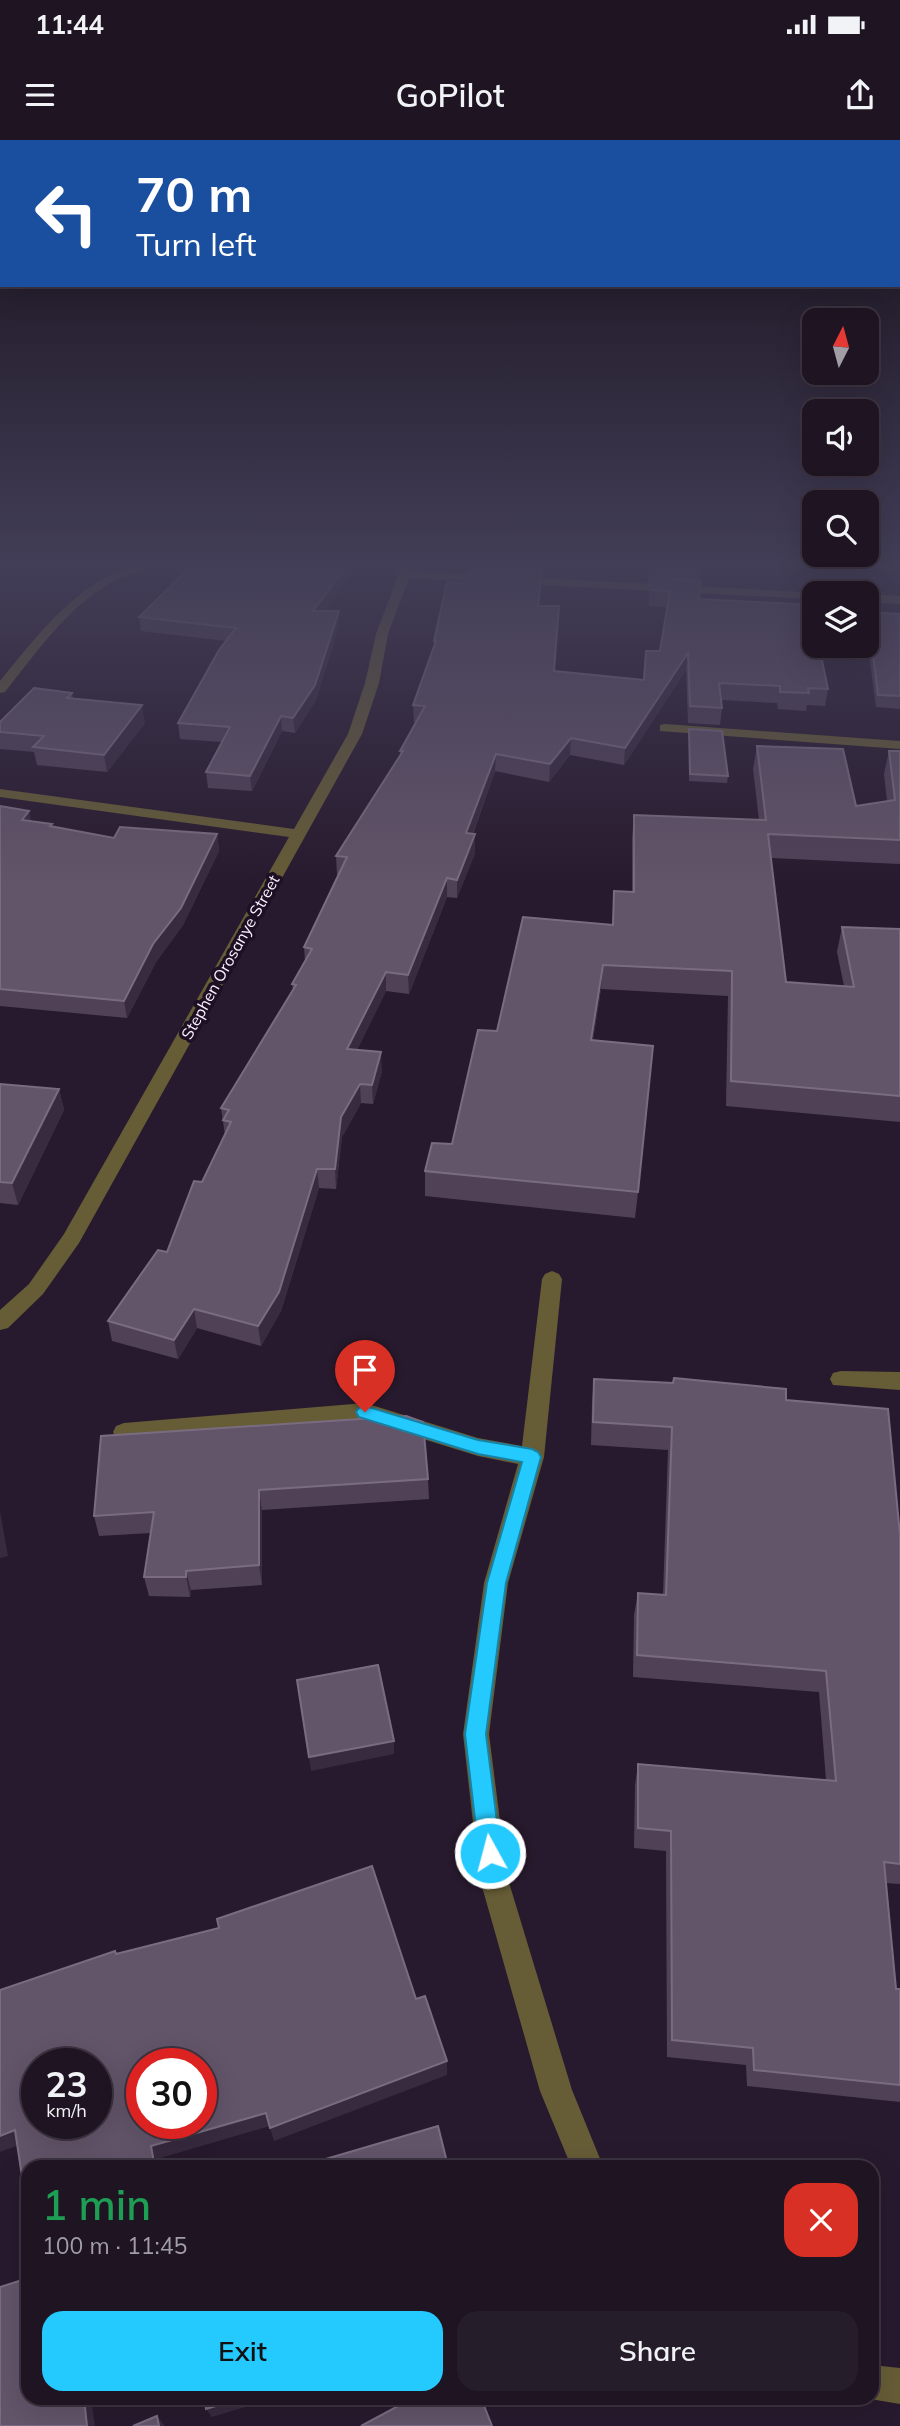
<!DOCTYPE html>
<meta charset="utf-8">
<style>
body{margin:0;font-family:Mulish,sans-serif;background:#261d2a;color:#f1f3f6;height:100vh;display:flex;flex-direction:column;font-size:26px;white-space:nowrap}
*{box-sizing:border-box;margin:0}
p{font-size:23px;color:#a19ea5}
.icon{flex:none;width:38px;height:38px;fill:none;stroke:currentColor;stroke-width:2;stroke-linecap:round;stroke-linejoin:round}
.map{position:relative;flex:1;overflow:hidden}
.drawer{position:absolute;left:21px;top:2020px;width:858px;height:245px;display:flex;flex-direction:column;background:#1e1422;border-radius:21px;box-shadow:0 7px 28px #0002,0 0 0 2px #3c3340}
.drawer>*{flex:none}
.top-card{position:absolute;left:0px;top:0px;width:901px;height:147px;box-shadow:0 7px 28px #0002,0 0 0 2px #3c3340;background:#1a4fa0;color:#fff;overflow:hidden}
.needle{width:46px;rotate:6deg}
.controls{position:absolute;left:802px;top:168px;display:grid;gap:14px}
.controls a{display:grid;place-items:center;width:77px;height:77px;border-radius:14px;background:#1e1422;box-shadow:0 7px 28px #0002,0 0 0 2px #3c3340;font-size:35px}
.speed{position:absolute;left:21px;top:1908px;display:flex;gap:14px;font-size:35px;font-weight:700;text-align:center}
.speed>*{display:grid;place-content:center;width:91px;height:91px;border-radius:50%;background:#1e1422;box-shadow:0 7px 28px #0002,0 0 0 2px #3c3340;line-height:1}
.speed small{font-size:18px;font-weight:400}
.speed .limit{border:10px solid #d22;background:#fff;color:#111}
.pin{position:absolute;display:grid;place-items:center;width:60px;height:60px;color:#fff;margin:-72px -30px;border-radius:50% 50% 50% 0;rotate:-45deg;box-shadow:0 0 7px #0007}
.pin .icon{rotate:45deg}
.me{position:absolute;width:77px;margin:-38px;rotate:353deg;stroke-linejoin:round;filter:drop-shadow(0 0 5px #0008)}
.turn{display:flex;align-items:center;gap:24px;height:147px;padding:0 21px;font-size:32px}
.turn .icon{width:91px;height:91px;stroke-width:2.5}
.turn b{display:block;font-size:49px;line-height:60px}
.round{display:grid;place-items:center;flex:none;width:74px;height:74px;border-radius:21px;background:#261d2a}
.headline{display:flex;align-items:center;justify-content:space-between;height:119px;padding:0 21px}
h1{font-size:42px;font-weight:600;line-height:52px;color:#1e9e55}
.primary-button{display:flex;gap:14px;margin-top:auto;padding:14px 21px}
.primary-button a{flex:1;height:80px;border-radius:21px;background:#24c9fe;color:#111;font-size:28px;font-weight:600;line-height:80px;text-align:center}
.primary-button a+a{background:#261d2a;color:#f1f3f6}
.status{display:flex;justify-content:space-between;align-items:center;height:49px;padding:0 35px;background:#1e1422;direction:ltr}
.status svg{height:19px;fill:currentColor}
header{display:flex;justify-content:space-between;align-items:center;height:91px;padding:0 21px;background:#1e1422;font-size:32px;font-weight:600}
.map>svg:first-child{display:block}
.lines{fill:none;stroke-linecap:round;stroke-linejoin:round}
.minor{fill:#665c36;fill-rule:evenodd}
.wall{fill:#504157}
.shaded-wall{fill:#382a3f}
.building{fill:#625469;stroke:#7a6c80;stroke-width:2;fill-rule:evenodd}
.route{fill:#24c9fe;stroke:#1783a5;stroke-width:2}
.labels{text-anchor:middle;stroke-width:7;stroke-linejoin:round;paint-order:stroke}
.far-street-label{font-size:16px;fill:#faf0fe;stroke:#1e1024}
</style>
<div class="status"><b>11:44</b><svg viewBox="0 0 49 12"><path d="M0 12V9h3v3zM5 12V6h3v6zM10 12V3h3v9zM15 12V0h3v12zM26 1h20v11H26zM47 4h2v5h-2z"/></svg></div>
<header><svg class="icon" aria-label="menu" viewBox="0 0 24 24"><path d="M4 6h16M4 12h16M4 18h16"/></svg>GoPilot<svg class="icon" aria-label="share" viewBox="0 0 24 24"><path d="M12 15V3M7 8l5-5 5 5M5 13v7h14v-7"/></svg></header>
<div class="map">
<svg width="900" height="2286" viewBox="0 0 900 2286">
<rect width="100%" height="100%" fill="#281a2e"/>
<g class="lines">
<g class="minor">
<path d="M134,425H152C139,434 120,436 107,445C65,471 35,514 5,552L0,553V541C38,495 75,444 134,425Z"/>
<polygon points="402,425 414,425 412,431 819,453 814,453 814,459 409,438 388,494 379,543 362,594 79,1103 43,1154 8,1188 0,1190 0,1170 29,1144 64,1094 289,697 0,657 0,649 294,689 348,594 365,543 376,494 398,436 396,434"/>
<polygon points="866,454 900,456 900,464 866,462"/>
<polygon points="665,584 900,601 900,609 660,591 660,585"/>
<polygon points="552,1131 559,1134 562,1139 544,1317 508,1443 489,1594 507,1736 572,1950 603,2026 571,2026 540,1951 479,1736 463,1594 484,1443 518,1324 478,1316 365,1281 124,1301 116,1298 113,1292 116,1286 124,1283 365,1263 478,1298 522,1306 542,1139 545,1134"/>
<polygon points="841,1231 900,1232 900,1250 833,1245 830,1239 833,1233"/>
<polygon points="872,2225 900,2228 900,2264 864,2258 872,2258"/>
</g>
</g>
<g class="wall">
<polygon points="475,425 544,425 543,435 542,435 539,466 558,483 554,531 643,540 646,511 660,511 667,467 649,466 649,441 648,441 647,425 700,425 699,459 828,549 825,566 807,565 806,571 778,569 777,563 721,560 722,568 720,585 688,583 686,530 624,625 570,615 549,642 495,631 473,694 475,694 475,713 457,758 447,757 409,854 386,851 357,910 382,931 373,964 361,963 342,997 336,1049 319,1048 281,1171 261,1206 197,1188 178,1219 112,1201 108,1181 167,1112 225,995 221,968 293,850 292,844 305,821 304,807 338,735 337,735 336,716 400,616 400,611 416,582 414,582 413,565 434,507 434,501 475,428"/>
<polygon points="858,425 900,425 900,431 859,430"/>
<polygon points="324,471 339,485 316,560 295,593 282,591 252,651 208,648 206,632 222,602 180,599 178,583 226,501 141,491 139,477"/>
<polygon points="868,472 900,474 900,569 876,567 866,491 866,480"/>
<polygon points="72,553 73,558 145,583 107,632 37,625 34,612 0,609 0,582"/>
<polygon points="689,589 728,636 727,643 689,641"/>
<polygon points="757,606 856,666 887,661 884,634 889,611 900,611 900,724 771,718 786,842 844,846 837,812 842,787 900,789 900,982 726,966 728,856 601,849 593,900 638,1052 635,1078 425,1056 425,1031 452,1004 497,891 612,785 614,751 632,752 632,698 634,675 759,680 753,629"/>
<polygon points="0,666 32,681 52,687 114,698 217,694 219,711 183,785 156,822 127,878 0,866"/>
<polygon points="0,944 59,949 64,970 18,1065 0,1063"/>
<polygon points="594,1239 786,1260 900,1395 900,1744 886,1743 896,1849 900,1849 900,1967 900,1962 747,1946 746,1925 667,1917 666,1711 634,1708 635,1645 638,1624 826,1640 819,1552 633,1537 634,1475 638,1453 663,1455 668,1310 591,1305 592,1262"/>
<polygon points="101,1296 428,1339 429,1359 262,1370 262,1445 191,1450 190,1457 149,1456 144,1437 151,1393 99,1396 94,1376"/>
</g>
<g class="shaded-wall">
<polygon points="348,425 359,425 314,485 313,471"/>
<polygon points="542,432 542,448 537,483 538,466"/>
<polygon points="339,471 339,485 316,560 295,593 293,578"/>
<polygon points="688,513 686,530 624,625 625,608"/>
<polygon points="142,565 145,583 107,632 104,615"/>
<polygon points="281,576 282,591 252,651 250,636"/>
<polygon points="571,598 570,615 549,642 550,624"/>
<polygon points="496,614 495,631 466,712 466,693"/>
<polygon points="29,671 33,688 22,680"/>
<polygon points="217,694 219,711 183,785 156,822 127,878 124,861 153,804"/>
<polygon points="475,694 475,713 457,758 457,740"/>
<polygon points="447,738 447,757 409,854 408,835"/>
<polygon points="603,825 601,849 589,925 591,900"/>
<polygon points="386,832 386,851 348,928 347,909"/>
<polygon points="381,912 382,931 373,964 372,945"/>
<polygon points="360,944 361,963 342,997 336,1049 335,1029 341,977"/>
<polygon points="59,949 64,970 18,1065 12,1043"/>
<polygon points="317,1029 319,1048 281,1171 261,1206 258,1186"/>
<polygon points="194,1169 197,1188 178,1219 174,1200"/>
<polygon points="259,1350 262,1370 262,1445 259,1425"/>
<polygon points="0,1371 8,1416 0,1418"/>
<polygon points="186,1431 191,1450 190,1457 186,1437"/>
<polygon points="394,1601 394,1614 311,1631 309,1617"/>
<polygon points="447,1921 447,1935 274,2001 270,1988"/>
<polygon points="266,1973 270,1986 157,2019 159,2026 144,2026 151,2006"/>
<polygon points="15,1990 24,2003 0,2012 0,1996"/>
<polygon points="84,2258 91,2258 95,2286 87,2286"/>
<polygon points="243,2258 264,2258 265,2261 212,2277 206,2269"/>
<polygon points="157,2276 164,2285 165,2286 159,2286"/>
</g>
<g class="building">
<polygon points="192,425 348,425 313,471 339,471 315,545 293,578 281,576 250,636 206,632 230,587 178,583 219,510 236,488 139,477"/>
<polygon points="649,425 700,425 700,431 649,428"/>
<polygon points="471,428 542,432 538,466 559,466 554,531 644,540 646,511 660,511 670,451 650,450 649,437 700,440 699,459 811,465 814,479 814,506 819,506 828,549 808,548 809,553 780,552 780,546 719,543 722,568 690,566 688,513 625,608 571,598 550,624 496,614 466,693 475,694 457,740 447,738 408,835 386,832 347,909 381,912 372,945 360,944 341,977 335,1029 317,1029 279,1152 258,1186 194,1169 174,1200 108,1181 158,1110 167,1112 194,1041 202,1042 231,982 223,980 229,970 221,968 296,845 292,844 312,809 304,807 347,717 336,716 403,611 400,611 425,566 413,565 436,501 434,501 447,442 466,443"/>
<polygon points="868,472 900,474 900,556 878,555"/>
<polygon points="34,548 72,553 67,558 142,565 104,615 33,607 44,596 0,592 0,582"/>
<polygon points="689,589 722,591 728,636 690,634"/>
<polygon points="757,606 843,609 856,666 895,660 889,611 900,611 900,700 768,694 786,842 854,847 842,787 900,789 900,956 731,941 732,831 603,825 591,900 653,906 638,1052 425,1031 432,1003 452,1004 478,890 497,891 523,777 613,785 614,751 634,752 634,675 766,680"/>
<polygon points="0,666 29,671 22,680 52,684 50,686 114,698 120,687 217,694 181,768 153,804 124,861 0,849"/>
<polygon points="0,944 59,949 12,1043 0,1042"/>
<polygon points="674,1238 786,1249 786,1260 888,1269 900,1395 900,1724 884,1722 896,1849 900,1849 900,1945 754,1930 753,1908 672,1900 671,1691 638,1688 638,1624 836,1641 826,1531 637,1515 638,1453 666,1455 672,1287 593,1282 594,1239 673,1243"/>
<polygon points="406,1276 423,1282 428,1339 259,1350 259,1425 186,1431 186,1437 144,1437 154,1372 94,1376 101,1296"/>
<polygon points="378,1525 394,1601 309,1617 297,1540"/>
<path d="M372,1726L416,1859L425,1856L447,1921L270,1988L266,1973L151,2006L154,2023L144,2026H28L27,2070L15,1990L0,1996V1850L115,1811L116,1814L219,1788L217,1779ZM37,1923H96V1983H37ZM142,1923H201V1983H142Z"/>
<polygon points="438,1986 448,2026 302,2026"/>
<polygon points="28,2138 28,2258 84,2258 87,2286 0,2286 0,2147"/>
<polygon points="205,2258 243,2258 206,2269"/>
<polygon points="413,2258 481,2258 492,2286 361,2286"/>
<polygon points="157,2276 159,2286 133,2286"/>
</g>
<linearGradient id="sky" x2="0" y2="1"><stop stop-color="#160e19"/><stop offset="0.57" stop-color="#423e57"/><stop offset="1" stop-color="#423e57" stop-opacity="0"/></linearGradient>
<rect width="900" height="745" fill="url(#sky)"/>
<polygon class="route" points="365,1266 478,1300 532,1309 538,1312 541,1317 506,1443 486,1594 501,1713 498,1720 490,1723 482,1720 479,1713 465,1594 487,1443 522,1322 478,1314 359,1277 356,1272 359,1268"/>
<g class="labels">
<g class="far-street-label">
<text transform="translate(230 817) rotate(-61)" y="6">Stephen Orosanye Street</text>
</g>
</g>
</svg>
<div class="controls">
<a><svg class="needle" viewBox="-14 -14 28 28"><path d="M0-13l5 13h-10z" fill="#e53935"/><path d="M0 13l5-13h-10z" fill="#a19ea5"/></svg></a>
<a><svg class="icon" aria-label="sound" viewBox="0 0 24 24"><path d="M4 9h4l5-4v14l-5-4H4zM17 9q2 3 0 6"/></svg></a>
<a><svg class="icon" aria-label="search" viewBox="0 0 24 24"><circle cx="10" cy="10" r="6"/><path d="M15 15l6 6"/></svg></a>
<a><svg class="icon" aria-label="layers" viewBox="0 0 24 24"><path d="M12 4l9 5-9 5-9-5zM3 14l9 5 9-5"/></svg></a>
</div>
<div class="speed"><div>23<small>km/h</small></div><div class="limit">30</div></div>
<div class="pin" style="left:365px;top:1272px;background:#d93025"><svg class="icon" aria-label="arrive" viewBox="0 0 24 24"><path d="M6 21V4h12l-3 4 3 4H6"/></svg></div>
<svg class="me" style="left:490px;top:1713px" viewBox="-20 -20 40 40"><circle r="17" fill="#24c9fe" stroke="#fff" stroke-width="3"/><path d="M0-11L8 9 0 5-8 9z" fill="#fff"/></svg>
<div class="top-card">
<div class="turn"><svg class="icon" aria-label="left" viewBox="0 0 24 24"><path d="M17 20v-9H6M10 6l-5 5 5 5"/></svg><div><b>70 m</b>Turn left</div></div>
</div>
<section class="drawer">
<div class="headline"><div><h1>1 min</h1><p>100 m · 11:45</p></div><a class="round" style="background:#d93025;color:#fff"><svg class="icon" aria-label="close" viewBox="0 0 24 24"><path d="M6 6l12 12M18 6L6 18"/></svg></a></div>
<div class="primary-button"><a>Exit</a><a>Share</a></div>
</section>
</div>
